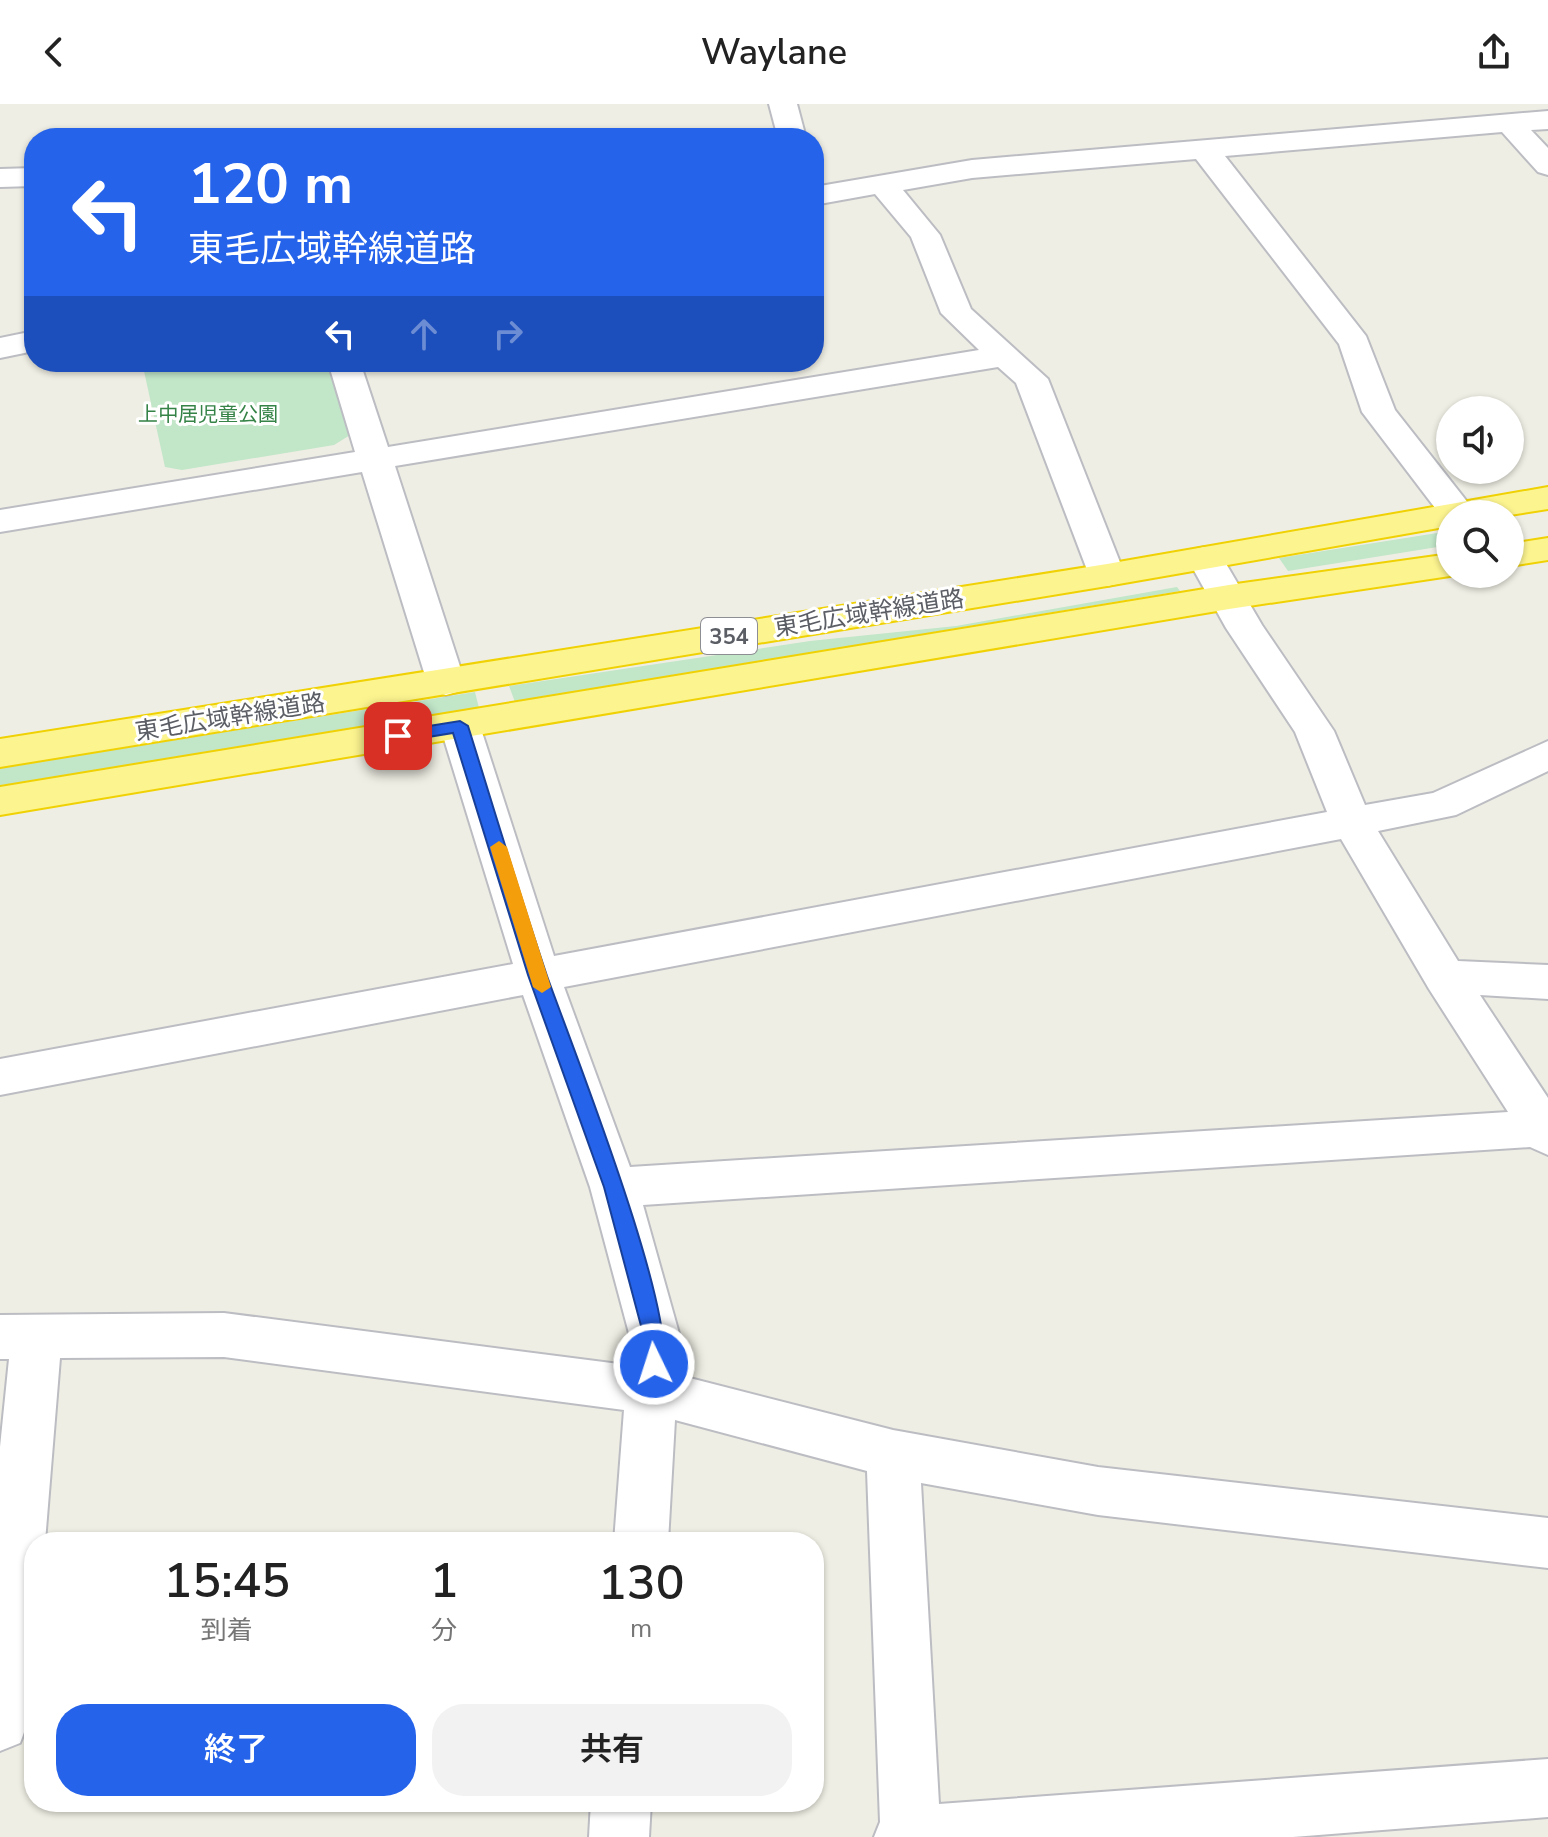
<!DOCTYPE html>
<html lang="ja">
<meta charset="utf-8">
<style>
body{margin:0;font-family:"Nunito Sans","Noto Sans JP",sans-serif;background:#f2f2f2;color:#222;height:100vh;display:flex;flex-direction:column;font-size:30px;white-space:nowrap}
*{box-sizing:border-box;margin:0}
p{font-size:26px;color:#767676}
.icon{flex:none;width:44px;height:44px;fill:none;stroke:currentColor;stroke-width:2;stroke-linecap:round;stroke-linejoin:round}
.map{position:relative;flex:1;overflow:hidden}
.panel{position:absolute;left:24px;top:1428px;width:800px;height:280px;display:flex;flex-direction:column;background:#fff;border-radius:32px;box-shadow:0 2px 6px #0004}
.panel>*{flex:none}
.top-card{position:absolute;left:24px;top:24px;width:800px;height:244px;border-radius:32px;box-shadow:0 2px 6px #0004;background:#2563eb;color:#fff;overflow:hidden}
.tools{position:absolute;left:1436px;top:292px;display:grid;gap:16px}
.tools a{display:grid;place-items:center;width:88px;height:88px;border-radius:50%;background:#fff;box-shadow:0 2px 6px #0004;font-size:40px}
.pin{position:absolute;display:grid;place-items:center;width:68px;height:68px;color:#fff;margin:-34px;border-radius:16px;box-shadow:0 4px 12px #0006}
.me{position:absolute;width:88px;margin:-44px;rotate:356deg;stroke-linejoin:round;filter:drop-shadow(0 0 6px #0008)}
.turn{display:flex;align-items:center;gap:28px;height:168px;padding:0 32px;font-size:36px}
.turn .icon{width:104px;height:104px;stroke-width:2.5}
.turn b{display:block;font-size:56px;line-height:68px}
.lanes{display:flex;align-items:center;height:76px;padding:0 32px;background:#0003;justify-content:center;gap:40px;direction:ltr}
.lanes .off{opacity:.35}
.eta{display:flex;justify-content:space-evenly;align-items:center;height:136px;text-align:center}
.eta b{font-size:48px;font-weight:600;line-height:56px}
.button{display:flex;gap:16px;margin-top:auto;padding:16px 32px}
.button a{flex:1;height:92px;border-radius:32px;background:#2563eb;color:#fff;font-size:32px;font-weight:600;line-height:92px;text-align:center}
.button a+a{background:#f2f2f2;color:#222}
header{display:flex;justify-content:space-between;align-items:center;height:104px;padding:0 32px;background:#fff;font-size:36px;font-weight:600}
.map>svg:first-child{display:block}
.green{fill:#c1e6c8}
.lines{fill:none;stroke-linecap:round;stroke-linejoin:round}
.minor-casing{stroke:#bcbdc3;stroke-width:4}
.highway-casing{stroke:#f0d103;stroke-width:4}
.minor{fill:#fff;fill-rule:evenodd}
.highway{fill:#fcf48f;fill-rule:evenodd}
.route{fill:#2563eb;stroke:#184099;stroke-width:2}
.slow{fill:#f59e0b}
.labels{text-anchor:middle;stroke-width:6;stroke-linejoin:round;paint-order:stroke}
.far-park-label{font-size:20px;fill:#358347;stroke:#fff}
.shield{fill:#fff;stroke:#8d8e93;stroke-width:2}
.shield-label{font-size:22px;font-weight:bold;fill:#5c5e65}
.street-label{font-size:24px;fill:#5c5e65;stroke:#fff}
</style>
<header><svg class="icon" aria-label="back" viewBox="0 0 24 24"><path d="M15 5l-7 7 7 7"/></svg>Waylane<svg class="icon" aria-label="share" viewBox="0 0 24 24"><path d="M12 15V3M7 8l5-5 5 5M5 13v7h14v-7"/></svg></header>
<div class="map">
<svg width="1548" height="1733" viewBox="0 0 1548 1733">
<rect width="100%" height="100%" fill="#efeee4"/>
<g class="green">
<polygon points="142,258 332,258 355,328 334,341 182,366 165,363"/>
<polygon points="1450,427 1450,441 1288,467 1279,454"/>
<polygon points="1177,483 1180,487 515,598 509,582 810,537 956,522"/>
<polygon points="475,588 479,604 45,677 0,681 0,664"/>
</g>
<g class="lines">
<g class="minor-casing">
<g id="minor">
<polygon points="769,0 797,0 806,34 778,34"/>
<polygon points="1548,7 1548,25 1531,26 1548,44 1548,71 1538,68 1502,28 1225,52 1366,232 1395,306 1476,409 1450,410 1450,418 1445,417 1362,308 1339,240 1196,55 972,74 903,86 940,131 971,205 1048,275 1125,471 1120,479 1107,482 1094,479 1089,471 1016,279 998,263 395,362 465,578 460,587 446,591 432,587 427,578 362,368 0,428 0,406 355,348 328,258 360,258 388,343 979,246 941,209 911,133 875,90 814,101 814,83 972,56"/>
<polygon points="34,64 34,82 0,83 0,65"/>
<polygon points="34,227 34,247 0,254 0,234"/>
<path d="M1205,443L1218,446L1262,521L1334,627L1365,701L1433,689L1548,637V667L1456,711L1378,727L1458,857L1548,861V895L1480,891L1548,994V1051L1530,1043L643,1101L680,1233L678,1271L893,1326L1098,1363L1548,1414V1464L1098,1411L921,1379L939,1700L1548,1655V1713L1293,1733H874L880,1718L867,1367L675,1316L668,1438H614L624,1306L224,1253L60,1254L45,1438H34C34,1499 44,1583 20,1639L0,1647V1343L9,1255H0V1211L224,1209L627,1261L630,1233L590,1083L523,891L0,991V955L513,860L440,622L446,613L460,609L474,613L480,622L554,852L1327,708L1295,628L1226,524L1187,454L1192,446ZM1341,735L1429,885L1508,1008L630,1063L564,883Z"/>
<polygon points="591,1698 651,1698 649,1733 589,1733"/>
</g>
</g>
<g class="highway-casing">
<g id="highway">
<polygon points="1548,383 1548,405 1510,411 1450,410 1450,422 1107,482 0,663 0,635 1107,460"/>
<polygon points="1548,434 1548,456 1510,462 1510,440"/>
<polygon points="1450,450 1450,470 1459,470 1450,472 1229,505 0,711 0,683 1229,481"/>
</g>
</g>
<use href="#minor" class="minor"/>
<use href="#highway" class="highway"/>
</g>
<path class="route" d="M460,617L468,622C494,705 519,789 547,872C569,934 683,1221 661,1266L654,1269L647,1266L643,1260L644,1233L604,1083L528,871L453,629L398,638L390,632L398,627Z"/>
<polygon class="slow" points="499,737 507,743 551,883 542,889 533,883 490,743"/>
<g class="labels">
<g class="far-park-label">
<text x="208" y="317">上中居児童公園</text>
</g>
<rect class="shield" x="701" y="514" width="56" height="36" rx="6"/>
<g class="shield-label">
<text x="729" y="540">354</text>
</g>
<g class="street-label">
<text transform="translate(869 509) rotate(-9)" y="8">東毛広域幹線道路</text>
<text transform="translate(230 613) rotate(-9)" y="8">東毛広域幹線道路</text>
</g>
</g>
</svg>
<div class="tools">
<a><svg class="icon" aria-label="sound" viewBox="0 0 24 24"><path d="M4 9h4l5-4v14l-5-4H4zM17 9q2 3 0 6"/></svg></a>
<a><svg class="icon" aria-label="search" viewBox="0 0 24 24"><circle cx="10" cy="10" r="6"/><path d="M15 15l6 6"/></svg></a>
</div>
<div class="pin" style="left:398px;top:632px;background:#d93025"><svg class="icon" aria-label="arrive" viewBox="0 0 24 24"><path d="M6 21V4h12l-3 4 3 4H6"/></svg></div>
<svg class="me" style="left:654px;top:1260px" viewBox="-20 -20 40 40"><circle r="17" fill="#2563eb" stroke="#fff" stroke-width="3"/><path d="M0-11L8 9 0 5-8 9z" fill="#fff"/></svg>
<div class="top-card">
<div class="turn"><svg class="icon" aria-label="left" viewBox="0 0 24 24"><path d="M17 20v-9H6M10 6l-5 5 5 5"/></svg><div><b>120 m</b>東毛広域幹線道路</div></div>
<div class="lanes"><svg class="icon" aria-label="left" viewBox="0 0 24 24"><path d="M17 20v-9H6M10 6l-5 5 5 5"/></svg><svg class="icon off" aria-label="ahead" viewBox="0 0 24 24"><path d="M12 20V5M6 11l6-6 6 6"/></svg><svg class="icon off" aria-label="right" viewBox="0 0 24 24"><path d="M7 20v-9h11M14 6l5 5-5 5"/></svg></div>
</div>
<section class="panel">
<div class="eta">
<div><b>15:45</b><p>到着</p></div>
<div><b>1</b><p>分</p></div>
<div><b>130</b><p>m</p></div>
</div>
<div class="button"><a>終了</a><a>共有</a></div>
</section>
</div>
